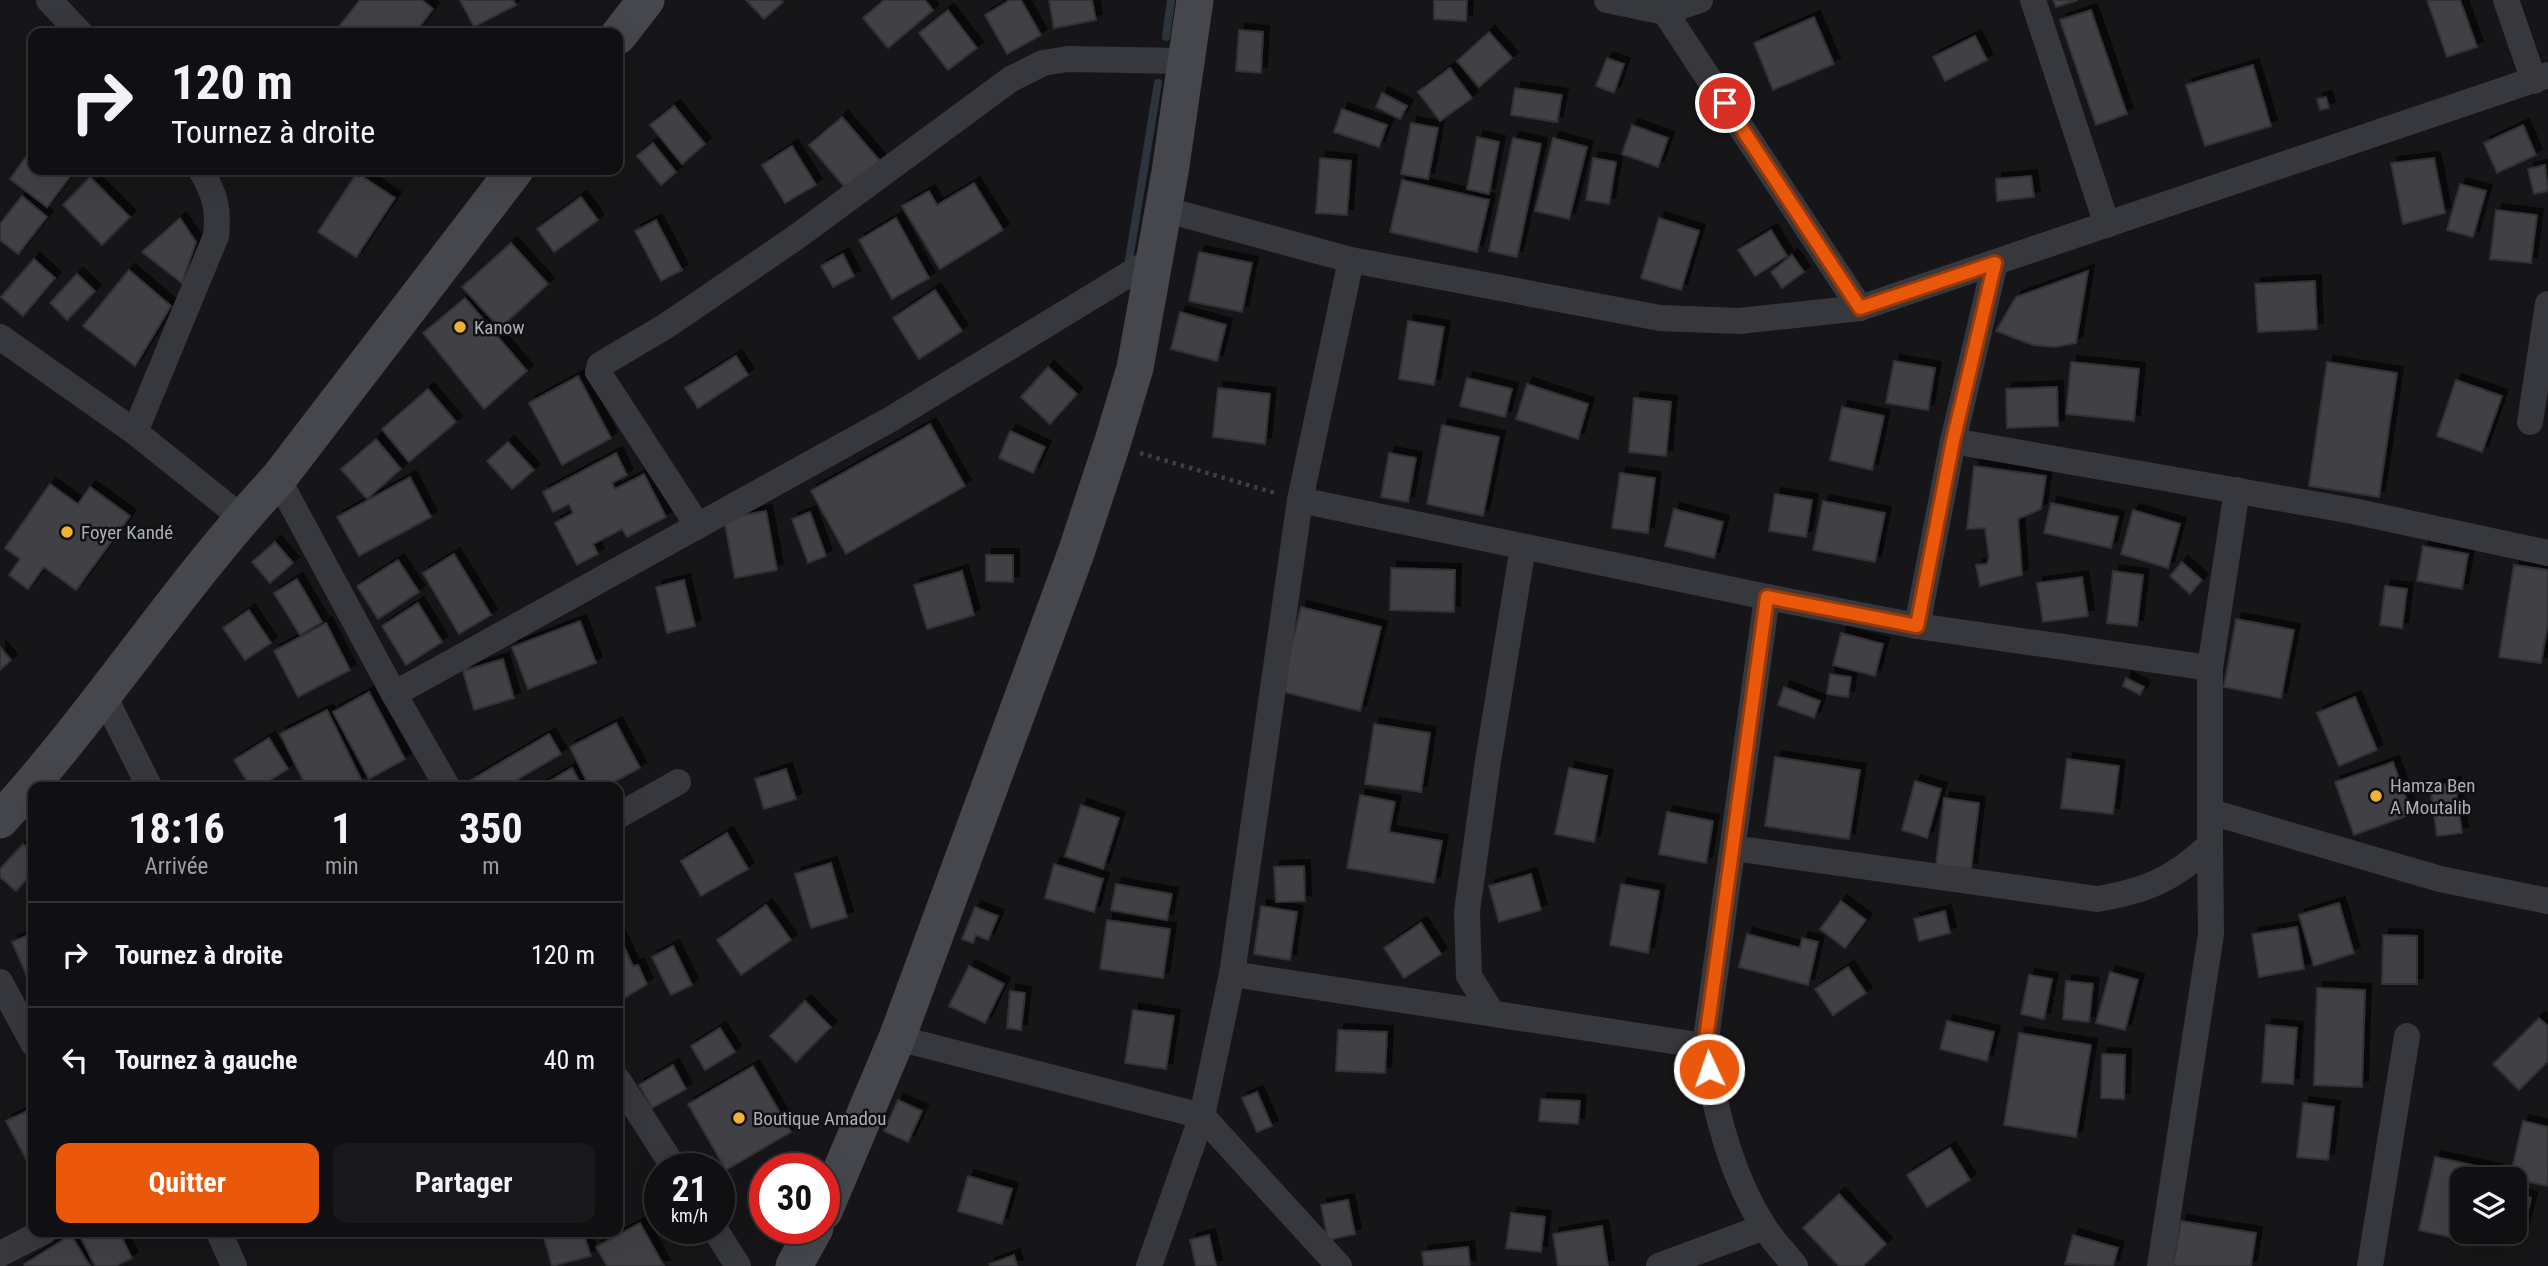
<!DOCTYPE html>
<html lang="fr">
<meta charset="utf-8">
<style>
body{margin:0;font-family:"Roboto Condensed",sans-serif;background:#19191b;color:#f1f3f6;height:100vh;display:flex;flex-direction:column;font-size:26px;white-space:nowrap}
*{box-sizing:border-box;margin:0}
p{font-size:23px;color:#9c9d9f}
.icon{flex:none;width:38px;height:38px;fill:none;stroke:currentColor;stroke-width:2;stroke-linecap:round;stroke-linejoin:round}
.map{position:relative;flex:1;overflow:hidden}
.drawer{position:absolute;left:28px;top:782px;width:595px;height:455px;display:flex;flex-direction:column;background:#101012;border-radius:14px;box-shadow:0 7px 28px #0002,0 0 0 2px #303032}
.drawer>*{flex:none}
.hud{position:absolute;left:28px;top:28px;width:595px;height:147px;border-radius:14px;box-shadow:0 7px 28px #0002,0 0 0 2px #303032;background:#101012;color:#f1f3f6;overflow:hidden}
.buttons{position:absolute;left:2450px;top:1167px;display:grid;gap:14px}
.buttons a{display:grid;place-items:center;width:77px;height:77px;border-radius:14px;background:#101012;box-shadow:0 7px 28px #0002,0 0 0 2px #303032;font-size:35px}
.speed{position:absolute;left:644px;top:1153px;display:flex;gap:14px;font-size:35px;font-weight:700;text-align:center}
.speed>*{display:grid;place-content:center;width:91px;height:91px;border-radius:50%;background:#101012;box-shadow:0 7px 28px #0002,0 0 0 2px #303032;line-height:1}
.speed small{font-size:18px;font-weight:400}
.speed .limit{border:10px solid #d22;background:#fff;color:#111}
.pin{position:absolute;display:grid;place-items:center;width:60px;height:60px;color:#fff;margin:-30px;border:4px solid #fff;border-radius:50%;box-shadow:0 2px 7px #0007}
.me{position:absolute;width:77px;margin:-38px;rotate:357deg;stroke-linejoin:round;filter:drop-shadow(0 0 5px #0008)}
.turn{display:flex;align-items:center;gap:24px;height:147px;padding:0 28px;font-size:32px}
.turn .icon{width:91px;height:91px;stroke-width:2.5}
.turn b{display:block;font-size:49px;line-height:60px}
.eta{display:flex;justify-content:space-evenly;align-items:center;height:119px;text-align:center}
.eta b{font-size:42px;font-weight:700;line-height:49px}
.button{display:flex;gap:14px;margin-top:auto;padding:14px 28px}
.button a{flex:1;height:80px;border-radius:14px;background:#ea580c;color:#fff;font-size:28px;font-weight:700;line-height:80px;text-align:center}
.button a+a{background:#19191b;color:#f1f3f6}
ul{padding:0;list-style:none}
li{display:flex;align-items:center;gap:21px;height:105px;padding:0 28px;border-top:2px solid #303032}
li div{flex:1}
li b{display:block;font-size:26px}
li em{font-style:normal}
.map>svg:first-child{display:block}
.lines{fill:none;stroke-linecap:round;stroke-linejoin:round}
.stream{stroke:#2c353c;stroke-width:8}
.building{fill:#404145;stroke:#303034;stroke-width:2;filter:url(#shadow)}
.path{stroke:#3d3f44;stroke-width:4.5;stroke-dasharray:3.5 5;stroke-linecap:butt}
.street{stroke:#37383d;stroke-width:26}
.secondary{stroke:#45474d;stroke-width:37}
.route-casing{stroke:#983908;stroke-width:18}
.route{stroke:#ea580c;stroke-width:12}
.poi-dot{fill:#f2b134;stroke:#111113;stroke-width:2.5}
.labels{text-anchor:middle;stroke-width:5;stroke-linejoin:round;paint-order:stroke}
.poi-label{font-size:19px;fill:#a8adb8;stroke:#111113;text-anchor:start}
</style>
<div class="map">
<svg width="2548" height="1266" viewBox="0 0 2548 1266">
<defs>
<filter id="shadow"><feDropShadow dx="6" dy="-6" stdDeviation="0" flood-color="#0009"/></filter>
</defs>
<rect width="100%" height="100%" fill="#161618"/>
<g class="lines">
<g class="stream">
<polyline points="1166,37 1171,0"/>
<polyline points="1128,266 1158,83"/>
</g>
</g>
<g class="building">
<polygon points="360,0 422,0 433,9 415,33 334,33"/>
<polygon points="460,0 513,0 516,5 474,27"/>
<polygon points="746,0 781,0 783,2 764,19"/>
<polygon points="884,0 925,0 933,10 888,48 863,18"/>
<polygon points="1010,0 1021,0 1041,35 1007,54 985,15"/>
<polygon points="1049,0 1092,0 1096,20 1054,28"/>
<polygon points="1434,0 1467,0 1466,21 1434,19"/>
<polygon points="2053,0 2078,0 2056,7"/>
<polygon points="2427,0 2460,0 2477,47 2447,57"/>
<polygon points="948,10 977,48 948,70 919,33"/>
<polygon points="2091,10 2127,114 2096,125 2060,20"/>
<polygon points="1814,17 1834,64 1773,90 1754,43"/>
<polygon points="1239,30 1263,32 1261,73 1236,71"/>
<polygon points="1489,32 1512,58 1479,87 1457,61"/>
<polygon points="1975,36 1987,60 1945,81 1933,57"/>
<polygon points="1607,58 1624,64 1614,93 1596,86"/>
<polygon points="2253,65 2271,126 2205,146 2186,85"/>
<polygon points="1450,68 1472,98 1440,121 1418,92"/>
<polygon points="1515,88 1562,95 1557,122 1511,115"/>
<polygon points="1382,93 1407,106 1400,119 1376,107"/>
<polygon points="2326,97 2329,108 2320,110 2317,99"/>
<polygon points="674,106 705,144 682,164 650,125"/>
<polygon points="1342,109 1387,125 1379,147 1334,132"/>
<polygon points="842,117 880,161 847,190 809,145"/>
<polygon points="1411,123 1438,128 1428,179 1401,174"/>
<polygon points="1632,125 1668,138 1658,167 1622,154"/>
<polygon points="2523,125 2536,155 2497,173 2484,143"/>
<polygon points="1477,137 1499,142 1489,194 1467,189"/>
<polygon points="1513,138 1541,144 1517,257 1489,251"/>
<polygon points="1553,138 1587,147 1569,219 1535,211"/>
<polygon points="653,143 676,172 661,185 637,156"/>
<polygon points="792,146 816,185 785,203 762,165"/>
<polygon points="33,147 33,170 75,170 47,207 10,179"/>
<polygon points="1320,158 1351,161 1347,215 1316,213"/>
<polygon points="1593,158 1616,162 1609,204 1586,200"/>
<polygon points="2434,158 2445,213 2403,224 2391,163"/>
<polygon points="2545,165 2548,191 2534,194 2528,169"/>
<polygon points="357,173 395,198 356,257 318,232"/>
<polygon points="2031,176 2034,197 1997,201 1996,179"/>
<polygon points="90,177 130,217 102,245 63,205"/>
<polygon points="1402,180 1489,200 1477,252 1390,232"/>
<polygon points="974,183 1003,230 940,269 902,206 929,191 937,205"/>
<polygon points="2460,184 2486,191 2473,237 2447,230"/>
<polygon points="22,196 47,217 18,254 0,240 0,224"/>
<polygon points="581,197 598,220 554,252 537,229"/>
<polygon points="2496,210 2537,215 2531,263 2490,259"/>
<polygon points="180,218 196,242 182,283 142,252"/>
<polygon points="896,218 929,278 892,299 859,240"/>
<polygon points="1659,218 1699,231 1681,290 1641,278"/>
<polygon points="656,220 682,270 661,281 635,231"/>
<polygon points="1771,230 1787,256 1755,276 1738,250"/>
<polygon points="511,243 548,284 500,328 462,287"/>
<polygon points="1199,252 1252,263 1242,312 1189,301"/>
<polygon points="843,254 854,276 833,287 821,266"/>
<polygon points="1792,255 1804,272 1782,288 1771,272"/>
<polygon points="34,259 55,278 23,316 1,297"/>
<polygon points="129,270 171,306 135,366 83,326"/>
<polygon points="2088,271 2076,343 2055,347 2033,345 1996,331 2016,297"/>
<polygon points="77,274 95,291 67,320 50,303"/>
<polygon points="2315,281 2317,329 2258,332 2255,284"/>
<polygon points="935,290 962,331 919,359 893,318"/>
<polygon points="465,298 527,371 484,409 423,333"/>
<polygon points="1180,312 1226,325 1217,361 1171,349"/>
<polygon points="1408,321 1444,327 1434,385 1399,379"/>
<polygon points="736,356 748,375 698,408 685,388"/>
<polygon points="1894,361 1935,368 1928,410 1886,403"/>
<polygon points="2071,362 2139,369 2134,421 2066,414"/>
<polygon points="2327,362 2397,373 2379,497 2309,486"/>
<polygon points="1048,367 1077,394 1050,424 1021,397"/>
<polygon points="578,376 611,438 562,465 529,403"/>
<polygon points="1467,378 1512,389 1505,417 1460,406"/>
<polygon points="2456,380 2502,396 2482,452 2437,436"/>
<polygon points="1527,384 1588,404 1578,439 1516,419"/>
<polygon points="2057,387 2058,426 2007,428 2006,389"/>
<polygon points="1218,388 1270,394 1265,444 1213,437"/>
<polygon points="428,389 456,422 409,462 382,429"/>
<polygon points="1634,398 1671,402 1666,456 1629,452"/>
<polygon points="1842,407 1884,416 1872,470 1830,460"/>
<polygon points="930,424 965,486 846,554 811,491"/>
<polygon points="1442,425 1499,437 1483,516 1427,504"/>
<polygon points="1010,431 1045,447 1033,473 999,458"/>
<polygon points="376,439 401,469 367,499 341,469"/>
<polygon points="508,442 534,470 512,489 487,461"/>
<polygon points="616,453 627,475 612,483 615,489 644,474 666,517 627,537 622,529 593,544 598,554 577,565 555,523 573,513 569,504 553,512 543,492"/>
<polygon points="1389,453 1416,458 1408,502 1381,497"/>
<polygon points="1974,466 2046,476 2041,509 2018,519 2022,575 1980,586 1976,565 1987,564 1989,557 1985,528 1967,529"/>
<polygon points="1620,473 1655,478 1648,533 1612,528"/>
<polygon points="410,477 431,517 359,556 337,517"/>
<polygon points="50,484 78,504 90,487 130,516 76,590 44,567 28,589 9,575 20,559 5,548"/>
<polygon points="1775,494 1812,500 1806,537 1769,531"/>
<polygon points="1823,501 1885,513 1875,562 1813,550"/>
<polygon points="2051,503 2118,517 2111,548 2044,533"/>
<polygon points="1674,509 1723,522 1714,558 1665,546"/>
<polygon points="2133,510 2180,524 2168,568 2121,554"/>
<polygon points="766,511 777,570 735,578 724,519"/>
<polygon points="810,512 826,556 808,563 792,519"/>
<polygon points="275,542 293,563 270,583 252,562"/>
<polygon points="2423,546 2468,554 2462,589 2417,581"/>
<polygon points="454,554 491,615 459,634 423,573"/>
<polygon points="986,555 1013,555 1013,582 986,581"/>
<polygon points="398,560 419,592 378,619 357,586"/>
<polygon points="2182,562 2202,580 2190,594 2170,576"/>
<polygon points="2514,565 2548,570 2548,623 2541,663 2499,657"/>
<polygon points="1391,568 1455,570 1454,612 1390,610"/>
<polygon points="962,571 974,615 927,629 914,585"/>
<polygon points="2113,571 2143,575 2137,626 2107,623"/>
<polygon points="2082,577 2088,616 2043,622 2037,583"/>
<polygon points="297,579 322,622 300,635 274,593"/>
<polygon points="684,580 695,626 667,633 656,587"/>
<polygon points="2385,586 2407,589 2402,628 2380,625"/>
<polygon points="418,603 442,642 406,665 382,626"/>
<polygon points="1301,607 1381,627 1360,711 1280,691"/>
<polygon points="249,610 271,643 245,660 223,628"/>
<polygon points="2236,619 2294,630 2281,698 2224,687"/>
<polygon points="580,621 596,663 528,689 512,647"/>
<polygon points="326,623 350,670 298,697 274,651"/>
<polygon points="1841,633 1883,644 1875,676 1833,665"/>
<polygon points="0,647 11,660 0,670"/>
<polygon points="503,659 514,698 474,710 463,671"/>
<polygon points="1830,674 1851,677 1848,697 1827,694"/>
<polygon points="2126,678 2144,687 2140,695 2123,686"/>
<polygon points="1784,687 1820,701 1814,718 1778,705"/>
<polygon points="369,692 405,759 369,779 333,712"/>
<polygon points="2355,697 2377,750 2339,766 2317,713"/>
<polygon points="327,710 362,781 348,788 307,788 280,734"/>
<polygon points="616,723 640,768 602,788 590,788 570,747"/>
<polygon points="1374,724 1430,733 1421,792 1365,784"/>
<polygon points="549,734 561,754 510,784 512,788 476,788 471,780"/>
<polygon points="269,738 288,769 258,788 251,788 234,760"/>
<polygon points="1775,757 1860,770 1849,839 1765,826"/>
<polygon points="2067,759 2119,766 2113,814 2061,808"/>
<polygon points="2393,762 2412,814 2354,835 2335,782"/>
<polygon points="572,768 583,788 538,788"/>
<polygon points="1569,768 1607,776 1594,842 1555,834"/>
<polygon points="786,769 796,799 764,809 755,779"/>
<polygon points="1915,781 1941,789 1927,838 1902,830"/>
<polygon points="2455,783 2462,833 2437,836 2430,787"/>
<polygon points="1360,795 1395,802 1389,832 1442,841 1434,883 1347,868"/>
<polygon points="1944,798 1979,803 1971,869 1936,865"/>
<polygon points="1081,805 1119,818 1103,869 1065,856"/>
<polygon points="1667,812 1713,821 1706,863 1659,854"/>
<polygon points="727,833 748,869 701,896 681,861"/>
<polygon points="23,844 33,854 33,872 16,891 0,877 0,869"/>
<polygon points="831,863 847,917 811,928 795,874"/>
<polygon points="1054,864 1103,879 1094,912 1045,898"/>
<polygon points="1304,866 1305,901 1276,902 1274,867"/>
<polygon points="1531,874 1541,910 1499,922 1489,886"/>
<polygon points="1116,884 1172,894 1167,920 1111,910"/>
<polygon points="1621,884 1659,891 1648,953 1610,945"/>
<polygon points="1841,901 1866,920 1845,948 1820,929"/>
<polygon points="2339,903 2354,953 2314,966 2299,915"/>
<polygon points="766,905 791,940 741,975 717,940"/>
<polygon points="1261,906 1297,912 1290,960 1254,954"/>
<polygon points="975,907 998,916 988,940 976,935 973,943 962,939"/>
<polygon points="1945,911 1950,933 1919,941 1914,919"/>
<polygon points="1107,920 1170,929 1163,978 1100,969"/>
<polygon points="1421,923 1441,954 1404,978 1384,948"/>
<polygon points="2297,927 2304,969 2259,977 2252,934"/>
<polygon points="33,933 33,982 30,983 12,942"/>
<polygon points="618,934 633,966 638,965 647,984 618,1002"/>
<polygon points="1747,934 1800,948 1802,938 1818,942 1808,985 1739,967"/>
<polygon points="2383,935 2417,936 2417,984 2382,984"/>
<polygon points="673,946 692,985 671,995 652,957"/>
<polygon points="969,966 1004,984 985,1023 949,1006"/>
<polygon points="1848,967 1866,993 1833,1015 1815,989"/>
<polygon points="2110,972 2138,980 2125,1030 2096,1023"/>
<polygon points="2029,975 2052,979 2044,1019 2021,1014"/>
<polygon points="2066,981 2093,984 2089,1022 2063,1019"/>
<polygon points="2317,988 2365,990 2362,1087 2314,1085"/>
<polygon points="1010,991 1025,993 1021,1030 1007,1028"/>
<polygon points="805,1001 831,1027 796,1062 770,1036"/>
<polygon points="1133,1010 1174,1016 1166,1069 1125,1063"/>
<polygon points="2539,1018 2548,1026 2548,1061 2519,1090 2493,1064"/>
<polygon points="1947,1021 1994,1032 1987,1061 1940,1049"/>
<polygon points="2266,1025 2297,1028 2293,1084 2262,1082"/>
<polygon points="720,1028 735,1052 705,1070 691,1046"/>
<polygon points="1338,1030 1387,1032 1385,1073 1336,1071"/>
<polygon points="2019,1033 2091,1045 2076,1137 2004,1125"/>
<polygon points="2102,1054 2125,1055 2124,1099 2101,1098"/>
<polygon points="673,1065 686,1089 652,1108 639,1085"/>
<polygon points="753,1066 791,1132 726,1170 688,1104"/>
<polygon points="1257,1092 1272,1126 1257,1132 1242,1098"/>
<polygon points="1541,1099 1580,1101 1578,1124 1539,1121"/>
<polygon points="898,1100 922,1111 908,1142 884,1131"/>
<polygon points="2303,1103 2334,1107 2328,1160 2297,1157"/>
<polygon points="31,1109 33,1114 33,1161 28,1163 6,1121"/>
<polygon points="2523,1121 2548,1127 2548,1186 2510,1178"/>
<polygon points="1950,1148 1970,1180 1927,1207 1907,1175"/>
<polygon points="2435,1157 2495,1170 2493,1180 2462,1180 2462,1232 2482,1232 2479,1244 2419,1230"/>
<polygon points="968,1176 1012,1189 1002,1224 958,1211"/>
<polygon points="2515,1193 2531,1198 2522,1234 2515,1232"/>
<polygon points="1839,1194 1886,1244 1863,1266 1839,1266 1803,1228"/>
<polygon points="1348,1200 1355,1234 1328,1240 1321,1205"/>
<polygon points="1511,1213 1545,1217 1541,1252 1506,1248"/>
<polygon points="2181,1221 2256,1233 2251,1266 2173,1266"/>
<polygon points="640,1223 664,1266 607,1266 596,1247"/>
<polygon points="1602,1226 1608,1266 1558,1266 1553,1234"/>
<polygon points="88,1232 119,1232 132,1258 116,1266 95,1266 80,1236"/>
<polygon points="548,1232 583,1232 591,1256 552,1266 543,1234"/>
<polygon points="71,1235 90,1266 25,1266 24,1264"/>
<polygon points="1209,1235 1216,1266 1196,1266 1190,1240"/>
<polygon points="2073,1235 2118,1248 2113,1266 2065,1264"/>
<polygon points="1468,1247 1470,1266 1424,1266 1422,1252"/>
<polygon points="1014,1255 1017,1266 990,1266 989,1264"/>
</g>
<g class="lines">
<polyline class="path" points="1140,453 1275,493"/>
<g class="street">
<polyline points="49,0 80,33"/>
<polyline points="1607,0 1665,12 1700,0"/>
<polyline points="1657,0 1860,308"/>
<polyline points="2033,0 2107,225"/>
<polyline points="2506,0 2534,81"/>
<polyline points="1163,209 1351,260 1660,318 1739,321 1860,308 2548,75"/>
<polyline points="1351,260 1300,500 1232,974 1705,1046"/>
<polyline points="1995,263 1953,441 2353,511 2548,553"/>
<polyline points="0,337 135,432 242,518"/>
<polyline points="2530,422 2548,304"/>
<path d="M135,432L216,236C219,208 215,195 201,170"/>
<polyline points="278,479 394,694 448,788"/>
<polyline points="1300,500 1767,597 1917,626 2210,668"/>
<polyline points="698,526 598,372 600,365 666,326 795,238 1011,79 1043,63 1068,59 1186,61"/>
<path d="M1767,597L1705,1046C1714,1108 1730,1174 1764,1227C1773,1241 1785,1253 1795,1266"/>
<polyline points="1917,626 1953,441"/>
<polyline points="394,694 891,419 1154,259"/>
<polyline points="104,696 150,788"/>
<polyline points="2211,812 2440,879 2548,901"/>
<polyline points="618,816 678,782"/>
<path d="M1733,848L2097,899C2146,891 2174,879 2210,845V668L2237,490"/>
<polyline points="0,982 33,1043"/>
<polyline points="1492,1013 1469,976 1467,911 1488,761 1523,547"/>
<polyline points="897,1038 1202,1116 1339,1266"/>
<polyline points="618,1080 675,1169"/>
<polyline points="714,1228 738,1266"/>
<polyline points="219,1232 234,1266"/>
<polyline points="0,1254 43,1232"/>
<polyline points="1149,1266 1202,1116 1232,974"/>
<polyline points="1659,1266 1764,1227"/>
<polyline points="2160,1266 2211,934 2210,845"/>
<polyline points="2370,1266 2407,1036"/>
</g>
<g class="secondary">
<polyline points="618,36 646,0"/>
<path d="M0,820C99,712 178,586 278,479L515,170"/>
<polyline points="824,1211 897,1038 1076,553 1112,444 1135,368 1170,172 1195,0"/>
<polyline points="794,1266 815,1228"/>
</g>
</g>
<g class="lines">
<g class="route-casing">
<polyline id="route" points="1709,1069 1705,1046 1767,597 1917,626 1953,441 1995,263 1860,308 1725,103"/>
</g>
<use href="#route" class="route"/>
</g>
<g class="poi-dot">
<circle cx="460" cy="327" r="7"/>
<circle cx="67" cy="532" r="7"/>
<circle cx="2376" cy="796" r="7"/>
<circle cx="739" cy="1118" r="7"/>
</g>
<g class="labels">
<g class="poi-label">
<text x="474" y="334">Kanow</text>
<text x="81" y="539">Foyer Kandé</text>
<text x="2390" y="792">Hamza Ben<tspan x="2390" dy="22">A Moutalib</tspan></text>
<text x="753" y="1125">Boutique Amadou</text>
</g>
</g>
</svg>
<div class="buttons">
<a><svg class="icon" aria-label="layers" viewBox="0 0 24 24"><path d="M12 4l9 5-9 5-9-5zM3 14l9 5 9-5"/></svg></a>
</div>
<div class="speed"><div>21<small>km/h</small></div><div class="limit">30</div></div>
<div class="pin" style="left:1725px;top:103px;background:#d93025"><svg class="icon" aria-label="arrive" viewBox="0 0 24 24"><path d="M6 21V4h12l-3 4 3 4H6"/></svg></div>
<svg class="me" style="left:1709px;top:1069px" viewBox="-20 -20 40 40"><circle r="17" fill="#ea580c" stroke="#fff" stroke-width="3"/><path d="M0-11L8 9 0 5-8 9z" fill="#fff"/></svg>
<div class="hud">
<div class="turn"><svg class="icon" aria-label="right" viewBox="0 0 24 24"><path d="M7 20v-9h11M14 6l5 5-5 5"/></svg><div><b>120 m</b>Tournez à droite</div></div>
</div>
<section class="drawer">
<div class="eta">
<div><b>18:16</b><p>Arrivée</p></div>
<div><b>1</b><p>min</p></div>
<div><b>350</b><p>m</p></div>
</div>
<ul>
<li><svg class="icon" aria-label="right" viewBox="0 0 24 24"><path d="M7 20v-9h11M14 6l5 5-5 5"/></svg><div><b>Tournez à droite</b></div><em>120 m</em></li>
<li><svg class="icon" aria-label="left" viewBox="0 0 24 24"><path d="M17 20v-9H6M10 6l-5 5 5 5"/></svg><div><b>Tournez à gauche</b></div><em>40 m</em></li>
</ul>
<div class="button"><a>Quitter</a><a>Partager</a></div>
</section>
</div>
